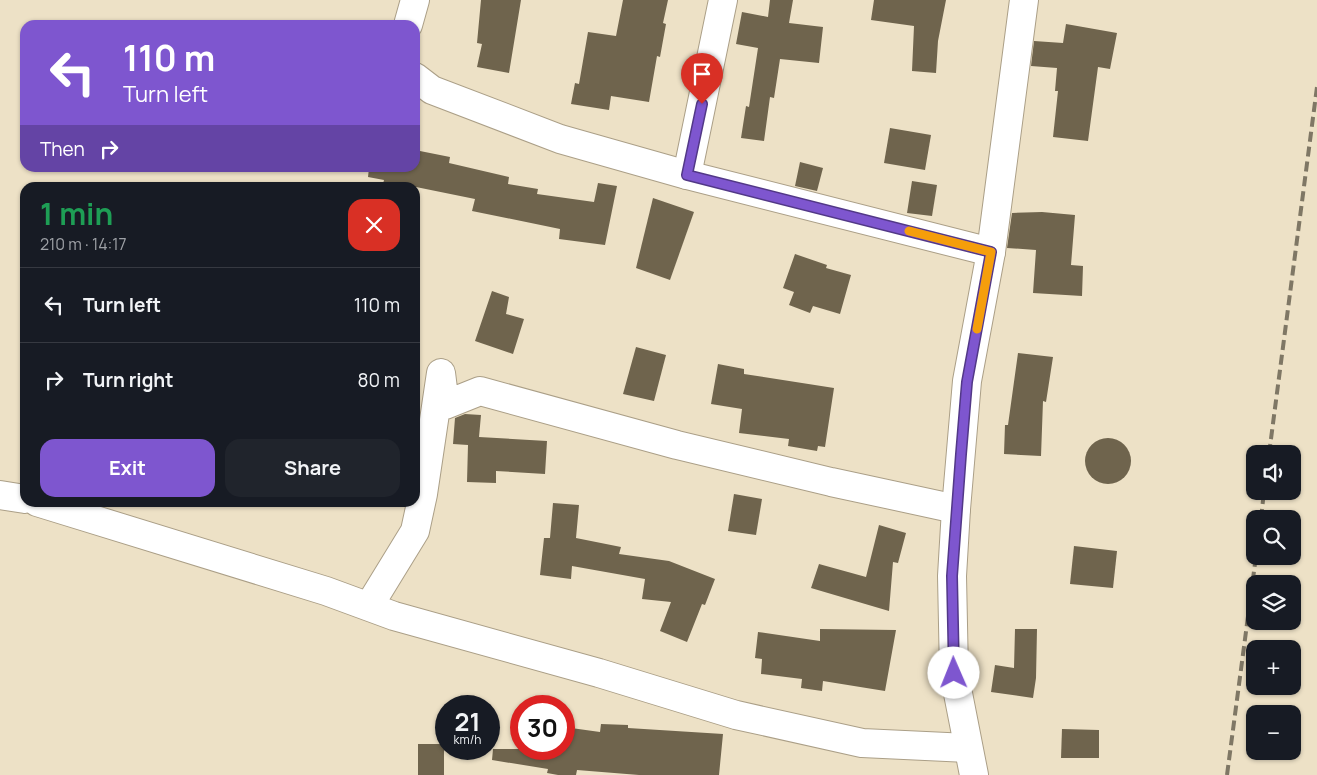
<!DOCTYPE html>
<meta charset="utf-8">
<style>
body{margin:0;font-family:Manrope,sans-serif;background:#20242c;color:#f1f3f6;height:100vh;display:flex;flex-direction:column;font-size:19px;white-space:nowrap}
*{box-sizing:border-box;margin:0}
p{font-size:16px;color:#9ea1a6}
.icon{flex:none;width:28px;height:28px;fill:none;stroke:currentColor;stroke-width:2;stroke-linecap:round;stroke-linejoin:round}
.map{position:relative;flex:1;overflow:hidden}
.side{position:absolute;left:20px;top:182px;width:400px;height:325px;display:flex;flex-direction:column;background:#171b24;border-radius:15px;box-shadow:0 1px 4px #0004}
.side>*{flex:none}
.top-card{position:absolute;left:20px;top:20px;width:400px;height:152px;border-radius:15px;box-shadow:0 1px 4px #0004;background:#7e56cf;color:#fff;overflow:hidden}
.fabs{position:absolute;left:1246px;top:445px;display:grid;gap:10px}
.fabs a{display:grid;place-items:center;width:55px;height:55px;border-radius:10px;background:#171b24;box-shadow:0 1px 4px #0004;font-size:25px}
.speed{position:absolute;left:435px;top:695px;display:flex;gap:10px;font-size:25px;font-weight:700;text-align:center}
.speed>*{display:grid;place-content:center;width:65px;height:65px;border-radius:50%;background:#171b24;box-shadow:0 1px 4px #0004;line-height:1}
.speed small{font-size:12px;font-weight:400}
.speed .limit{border:8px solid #d22;background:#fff;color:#111}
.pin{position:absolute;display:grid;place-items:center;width:42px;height:42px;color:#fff;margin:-51px -21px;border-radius:50% 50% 50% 0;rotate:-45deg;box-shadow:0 0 5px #0007}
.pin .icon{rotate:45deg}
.me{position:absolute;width:55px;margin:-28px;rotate:359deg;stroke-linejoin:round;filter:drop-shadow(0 0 4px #0008)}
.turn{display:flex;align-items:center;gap:18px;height:105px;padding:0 20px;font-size:22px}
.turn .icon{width:65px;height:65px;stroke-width:2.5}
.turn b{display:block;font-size:35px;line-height:42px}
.then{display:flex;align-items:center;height:48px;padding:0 20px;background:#0003;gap:10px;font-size:19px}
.round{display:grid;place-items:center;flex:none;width:52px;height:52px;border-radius:15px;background:#20242c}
.summary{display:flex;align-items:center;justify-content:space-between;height:85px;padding:0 20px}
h1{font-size:30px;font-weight:700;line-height:38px;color:#1e9e55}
.button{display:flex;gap:10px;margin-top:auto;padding:10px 20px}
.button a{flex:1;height:58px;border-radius:15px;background:#7e56cf;color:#fff;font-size:20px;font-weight:700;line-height:58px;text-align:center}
.button a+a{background:#20242c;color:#f1f3f6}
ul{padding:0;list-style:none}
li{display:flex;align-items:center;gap:15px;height:75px;padding:0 20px;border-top:1px solid #363941}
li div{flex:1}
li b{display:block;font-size:19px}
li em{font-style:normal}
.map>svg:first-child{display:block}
.building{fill:#6f644d}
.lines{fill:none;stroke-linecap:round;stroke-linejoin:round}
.minor-casing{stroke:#ab9f87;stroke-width:30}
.minor{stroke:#fff;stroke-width:28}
.rail{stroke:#7f7765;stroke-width:4;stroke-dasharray:10 5;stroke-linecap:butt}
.route-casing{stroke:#523887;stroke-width:12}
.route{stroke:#7e56cf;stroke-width:9}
.slow{stroke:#f59e0b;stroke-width:9}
</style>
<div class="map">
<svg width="1317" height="775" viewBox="0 0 1317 775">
<rect width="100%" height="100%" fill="#ede1c6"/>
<g class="building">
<polygon points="481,0 521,0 509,73 477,67 482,44 477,43"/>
<polygon points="623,0 668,0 663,23 666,24 660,57 657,56 649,102 611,96 609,110 571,104 575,83 579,84 588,32 616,36"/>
<polygon points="770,0 793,0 789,23 823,27 819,63 780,59 774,98 770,97 764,141 741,138 746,106 749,107 758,48 736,44 742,12 768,17"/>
<polygon points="874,0 946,0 938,41 936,73 912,71 914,26 871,20"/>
<polygon points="1066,24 1117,33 1110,69 1098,67 1088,141 1053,137 1058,91 1055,91 1057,68 1031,66 1034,41 1063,43"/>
<polygon points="890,128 931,135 925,170 884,163"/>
<polygon points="415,150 450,157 449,163 509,177 508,184 538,189 537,194 594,202 598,183 617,186 605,245 559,239 560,229 472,211 475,199 416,187 382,188 384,180 368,177 369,168 415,168"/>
<polygon points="800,162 823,168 817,191 795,186"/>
<polygon points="912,181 937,185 932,216 907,213"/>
<polygon points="653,198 694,212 670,280 636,268"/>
<polygon points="1042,212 1075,215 1071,265 1083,266 1082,296 1033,293 1036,250 1007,248 1012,213"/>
<polygon points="795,254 827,265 826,268 851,275 840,314 813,306 810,313 789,305 794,292 783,288"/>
<polygon points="492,291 509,297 506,314 524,319 513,354 475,341"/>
<polygon points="636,347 666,355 654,401 623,394"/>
<polygon points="1018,353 1053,357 1046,402 1043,401 1041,456 1004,454 1005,425 1008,425"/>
<polygon points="718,364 744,369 744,374 834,388 825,447 818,446 817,451 788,446 789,439 739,433 742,409 711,404"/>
<polygon points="465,414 481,415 479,437 547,441 545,474 496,471 496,483 467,482 468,445 453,444 455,418"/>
<circle cx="1108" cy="461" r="23"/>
<polygon points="734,494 762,499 756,535 728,531"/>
<polygon points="553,503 579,505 576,538 621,547 619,554 669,561 715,579 705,605 702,604 687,642 660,631 671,602 642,599 645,579 572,566 571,579 540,575 544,538 550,538"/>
<polygon points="879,525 906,533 898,563 893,562 889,611 811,588 819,564 866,577"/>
<polygon points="1074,546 1117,551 1113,588 1070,584"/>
<polygon points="820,629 896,630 885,691 823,681 822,691 801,688 802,679 761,674 762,659 755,658 758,632 820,641"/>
<polygon points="1015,629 1037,629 1036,678 1033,698 991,692 995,665 1014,668"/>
<polygon points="601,724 628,725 628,728 723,734 719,775 639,775 577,770 576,775 558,775 547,773 548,769 492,760 493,749 564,749 564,727 600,732"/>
<polygon points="1062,729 1099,730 1099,758 1061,758"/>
<rect x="418" y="744" width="26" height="31"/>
</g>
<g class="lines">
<g class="minor-casing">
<g id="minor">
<polyline points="408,25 415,0"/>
<polyline points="415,77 432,90 560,139 687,175 991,252"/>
<polyline points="687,175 723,0"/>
<polyline points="0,495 25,499"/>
<polyline points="37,502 326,591 394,616 599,673 736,715 862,743 968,748"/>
<polyline points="369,606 415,531 423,494 441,373 445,405 480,391 677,445 831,482 956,509"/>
<polyline points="974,775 954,673 952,576 956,509 967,381 991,252 1024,0"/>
</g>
</g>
<use href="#minor" class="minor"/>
<g class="rail">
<polyline points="1269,454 1317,87"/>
<polyline points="1261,519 1264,491"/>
<polyline points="1227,775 1256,556"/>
</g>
</g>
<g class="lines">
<g class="route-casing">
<polyline id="route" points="702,104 687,175 991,252 967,382 961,454 952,576 954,673"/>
</g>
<use href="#route" class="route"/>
<polyline class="slow" points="909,231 991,252 977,329"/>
</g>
</svg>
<div class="fabs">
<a><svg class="icon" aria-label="sound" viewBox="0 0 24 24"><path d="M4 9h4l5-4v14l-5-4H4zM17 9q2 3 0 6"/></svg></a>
<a><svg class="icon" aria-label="search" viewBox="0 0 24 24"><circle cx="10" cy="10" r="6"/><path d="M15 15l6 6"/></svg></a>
<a><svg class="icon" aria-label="layers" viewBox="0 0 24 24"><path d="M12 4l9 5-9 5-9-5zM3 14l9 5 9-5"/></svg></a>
<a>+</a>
<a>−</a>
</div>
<div class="speed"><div>21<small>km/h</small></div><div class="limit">30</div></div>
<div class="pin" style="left:702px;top:104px;background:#d93025"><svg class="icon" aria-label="arrive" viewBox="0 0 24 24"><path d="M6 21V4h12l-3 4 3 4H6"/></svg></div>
<svg class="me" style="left:954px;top:673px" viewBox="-20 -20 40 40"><circle r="19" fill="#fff"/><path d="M0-13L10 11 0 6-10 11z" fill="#7e56cf"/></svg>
<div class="top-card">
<div class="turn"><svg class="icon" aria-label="left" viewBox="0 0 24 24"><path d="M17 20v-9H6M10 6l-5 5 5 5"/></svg><div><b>110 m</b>Turn left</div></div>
<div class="then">Then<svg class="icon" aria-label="right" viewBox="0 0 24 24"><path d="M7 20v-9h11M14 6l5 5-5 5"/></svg></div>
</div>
<section class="side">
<div class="summary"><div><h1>1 min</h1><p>210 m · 14:17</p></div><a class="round" style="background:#d93025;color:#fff"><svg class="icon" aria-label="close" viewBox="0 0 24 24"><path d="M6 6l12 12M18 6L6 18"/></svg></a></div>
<ul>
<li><svg class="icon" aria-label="left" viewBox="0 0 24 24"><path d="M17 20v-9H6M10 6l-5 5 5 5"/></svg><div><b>Turn left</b></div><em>110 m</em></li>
<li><svg class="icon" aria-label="right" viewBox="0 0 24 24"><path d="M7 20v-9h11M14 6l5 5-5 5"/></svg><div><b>Turn right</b></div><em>80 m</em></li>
</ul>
<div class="button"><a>Exit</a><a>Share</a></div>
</section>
</div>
